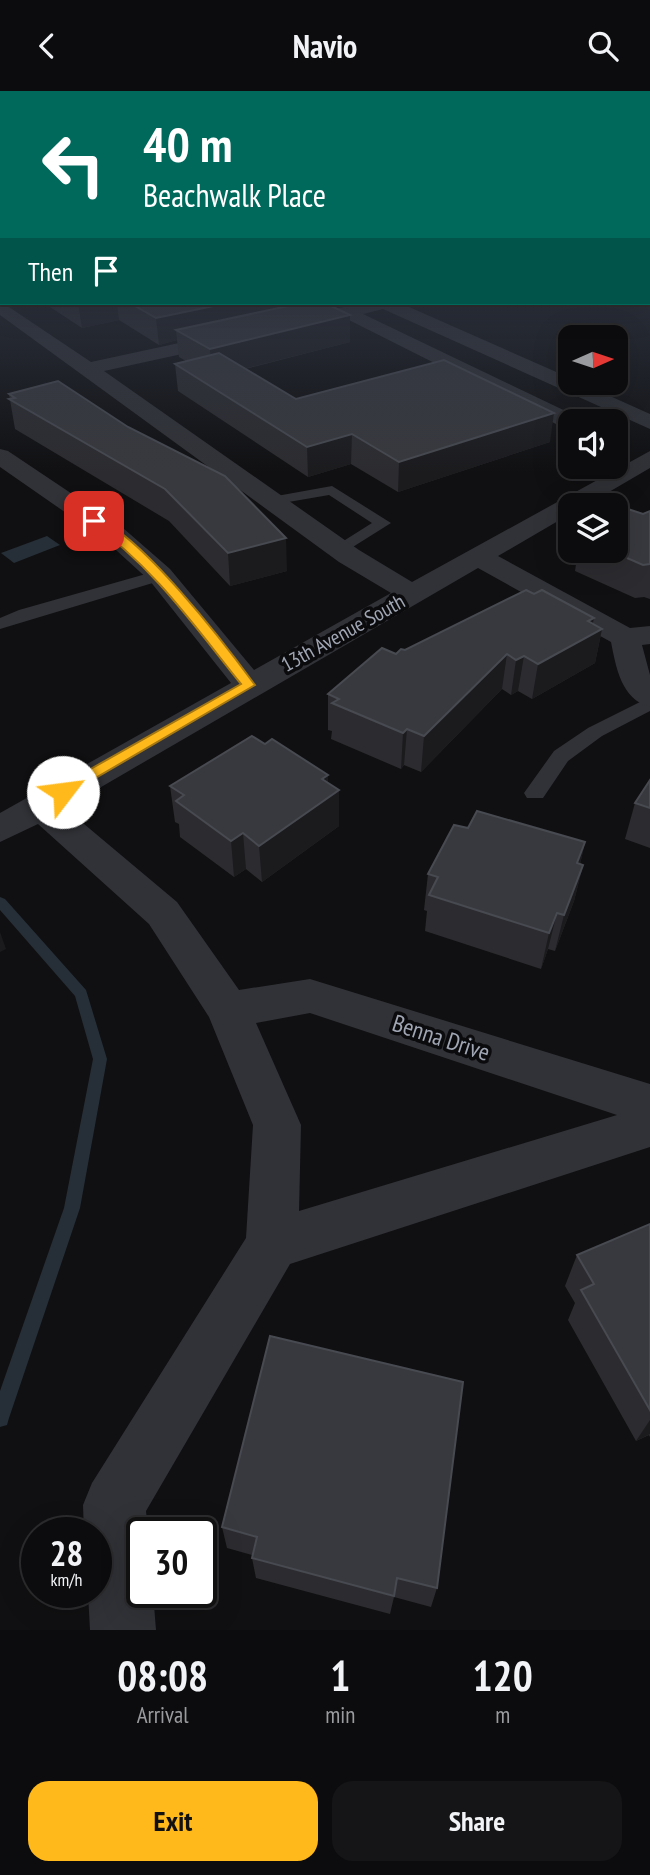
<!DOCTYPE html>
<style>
body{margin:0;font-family:"PT Sans Narrow",sans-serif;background:#151517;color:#f1f3f6;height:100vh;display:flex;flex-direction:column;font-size:26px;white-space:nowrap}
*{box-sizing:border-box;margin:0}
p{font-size:23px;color:#9a9b9e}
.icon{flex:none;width:38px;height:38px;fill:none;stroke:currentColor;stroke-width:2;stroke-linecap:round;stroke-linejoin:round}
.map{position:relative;height:1539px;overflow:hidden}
.details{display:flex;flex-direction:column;background:#0c0c0e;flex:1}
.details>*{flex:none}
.top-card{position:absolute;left:0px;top:0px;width:651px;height:214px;box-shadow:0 7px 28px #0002,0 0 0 2px #2c2c2e;background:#00695c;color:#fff;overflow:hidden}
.needle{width:46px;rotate:87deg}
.fabs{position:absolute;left:558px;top:234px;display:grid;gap:14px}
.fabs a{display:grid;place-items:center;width:70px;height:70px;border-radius:14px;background:#0c0c0e;box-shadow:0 7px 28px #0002,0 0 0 2px #2c2c2e;font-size:35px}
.speed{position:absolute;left:21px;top:1426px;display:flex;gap:14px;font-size:35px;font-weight:700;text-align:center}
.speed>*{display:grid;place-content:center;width:91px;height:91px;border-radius:50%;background:#0c0c0e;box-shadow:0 7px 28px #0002,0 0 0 2px #2c2c2e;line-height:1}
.speed small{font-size:18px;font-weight:400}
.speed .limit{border:4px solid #111;border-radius:10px;background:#fff;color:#111}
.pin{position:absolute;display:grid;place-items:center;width:60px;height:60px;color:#fff;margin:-30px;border-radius:14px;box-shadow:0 4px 10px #0006}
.me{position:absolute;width:77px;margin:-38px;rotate:60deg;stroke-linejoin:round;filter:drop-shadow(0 0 5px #0008)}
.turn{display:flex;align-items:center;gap:24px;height:147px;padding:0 28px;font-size:32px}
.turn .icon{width:91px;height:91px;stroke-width:2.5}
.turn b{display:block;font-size:49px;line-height:60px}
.then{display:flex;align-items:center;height:66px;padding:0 28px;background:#0003;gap:14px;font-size:26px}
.eta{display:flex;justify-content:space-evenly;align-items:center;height:119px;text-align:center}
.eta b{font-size:42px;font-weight:600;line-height:49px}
.action{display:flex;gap:14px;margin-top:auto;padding:14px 28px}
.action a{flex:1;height:80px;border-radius:21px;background:#ffb91b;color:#111;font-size:28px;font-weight:600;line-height:80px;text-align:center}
.action a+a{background:#151517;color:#f1f3f6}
header{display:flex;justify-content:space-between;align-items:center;height:91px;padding:0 28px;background:#0c0c0e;font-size:32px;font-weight:600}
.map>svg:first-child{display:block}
.water{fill:#262f37}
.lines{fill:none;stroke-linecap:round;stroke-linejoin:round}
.stream{fill:#262f37;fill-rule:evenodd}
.service{fill:#313237;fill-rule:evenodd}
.minor{fill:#313237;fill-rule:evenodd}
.wall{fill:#2c2c30}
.shaded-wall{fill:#1b1b1e}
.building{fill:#38393e;stroke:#484a51;stroke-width:2}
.route{fill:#ffb91b;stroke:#a67812;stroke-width:2}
.labels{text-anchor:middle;stroke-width:7;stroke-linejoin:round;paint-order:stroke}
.far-street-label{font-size:21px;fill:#a0a6b4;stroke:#0b0b0d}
.street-label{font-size:24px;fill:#a0a6b4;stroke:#0b0b0d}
</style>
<header><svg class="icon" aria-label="back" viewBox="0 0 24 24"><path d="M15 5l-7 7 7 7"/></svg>Navio<svg class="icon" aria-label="search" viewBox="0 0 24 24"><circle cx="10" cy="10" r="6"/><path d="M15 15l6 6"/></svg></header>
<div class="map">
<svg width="650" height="1539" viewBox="0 0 650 1539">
<rect width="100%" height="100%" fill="#101012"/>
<polygon class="water" points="47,445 60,454 14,472 1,462"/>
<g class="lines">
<polygon class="stream" points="0,806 5,808 86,899 107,968 80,1117 9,1327 7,1334 0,1336 0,1300 64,1117 93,968 75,905 0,819"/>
<g class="service">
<polygon points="332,395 391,432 340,464 332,459 334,456 372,432 329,404 271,414 264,410 271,406"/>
<polygon points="160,479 168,484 166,488 0,538 0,527 19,519"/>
<polygon points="650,606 650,620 602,645 568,670 543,707 527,707 524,702 554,660 588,637"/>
</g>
<g class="minor">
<rect x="649" y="199" width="1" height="11"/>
<path d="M0,210L91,271L230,241L237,243L240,247L237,251L104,280L359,459L412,491L650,360V377L585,415H570V423L498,465L630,537L650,535V553L642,554L650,584V616C621,608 616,576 611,551L478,477L65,717L177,811L239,899L310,888L650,993V1056L290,1173L146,1420L148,1442H142V1502H153L156,1539H90L88,1502H96V1442H84L83,1414L92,1392L246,1147L253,1034L209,926L149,833L38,733L0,751V722L231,592L150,490L105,449L0,376V358L8,360L123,437L170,478L254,579L391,502L339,471L0,224ZM310,922L617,1024L299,1120L301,1034L256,932Z"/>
<polygon points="362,212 400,212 570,287 570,292 581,292 650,323 650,338 383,218 363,223 578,326 581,331 570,331 570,338 562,336 345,227 292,239 283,233 285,229"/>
</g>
</g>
<g class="wall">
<polygon points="0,166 2,166 2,184 0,183"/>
<polygon points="44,212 296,212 296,213 350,224 350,251 245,278 296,308 550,351 398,401 351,373 308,386 178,300 175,273 186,270 179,266 177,249 159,254 119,229 82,237"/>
<polygon points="58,290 287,480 230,495 169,430 15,338 9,303"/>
<polygon points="650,420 650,508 644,506 635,507 575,480 578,460 616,460 643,423"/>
<polygon points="534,503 594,527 593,532 602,538 595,572 532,608 518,600 511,604 502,598 421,681 404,674 401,678 331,648 332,640 328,639 328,603 396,563"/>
<polygon points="265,653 328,684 328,692 339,735 262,791 246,778 234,786 180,746 179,733 175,731 170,695"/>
<polygon points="650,689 650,757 625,748 635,712"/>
<polygon points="468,737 585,751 580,773 583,774 574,810 555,860 548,858 541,878 425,840 427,820 424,819 428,783"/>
<polygon points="650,1133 650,1346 649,1344 636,1350 568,1229 575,1212 565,1195 577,1164"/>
<polygon points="222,1436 437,1497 431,1516 394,1506 390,1523 256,1487 252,1467 252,1464 227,1457"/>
</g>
<g class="shaded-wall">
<polygon points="78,212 117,212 119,229 82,237"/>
<polygon points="228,212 296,212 296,224 176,239 177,249 159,254 156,227"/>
<polygon points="350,224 350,251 212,286 210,258"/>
<polygon points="554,322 550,351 398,401 399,371"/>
<polygon points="352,343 351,373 308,386 307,356"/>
<polygon points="286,447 287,480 230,495 228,462"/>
<polygon points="594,527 590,544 602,538 595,572 532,608 538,573 588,530"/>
<polygon points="507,563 502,598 421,681 424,645"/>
<polygon points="524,565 518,600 511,604 516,569"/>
<polygon points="407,638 404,674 401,678 403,642"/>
<polygon points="328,684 328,707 339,699 339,735 262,791 259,755 322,688"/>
<polygon points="243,742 246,778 234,786 231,750"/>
<polygon points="585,751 577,787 577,772"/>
<polygon points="583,774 574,810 555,860 564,824"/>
<polygon points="557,822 548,858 541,878 549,842"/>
<polygon points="0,841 6,858 0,861"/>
<polygon points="650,1329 650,1343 636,1350"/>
</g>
<g class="building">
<polygon points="130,212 228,212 156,227"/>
<polygon points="302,212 325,212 350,224 210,258 176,239"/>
<polygon points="219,262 296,308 444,269 554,322 399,371 352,343 307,356 175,273"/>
<polygon points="58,290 128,336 225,385 286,447 228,462 165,398 9,308 15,307 9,303"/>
<polygon points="625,417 643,423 650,420 650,473 643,474 611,460 616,460 616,423"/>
<polygon points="526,499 534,503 542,499 594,527 588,530 602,538 538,573 524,565 516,569 507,563 424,645 407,638 403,642 332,612 339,608 328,603 382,557 396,563 401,558 405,559"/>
<polygon points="252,645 265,653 272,648 328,684 322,688 339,699 259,755 243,742 231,750 176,710 184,704 170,695"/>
<polygon points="650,689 650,717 635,712"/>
<polygon points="477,720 585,751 577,772 583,774 564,824 557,822 549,842 429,804 438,786 428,783 454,734 468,737"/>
<polygon points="650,1133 650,1319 581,1199 594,1193 577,1164"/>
<polygon points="270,1245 463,1291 437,1497 397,1487 394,1505 252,1467 257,1446 222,1436"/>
</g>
<linearGradient id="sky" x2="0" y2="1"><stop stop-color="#09090a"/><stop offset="0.43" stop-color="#313744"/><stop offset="1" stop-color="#313744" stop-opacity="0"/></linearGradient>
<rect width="650" height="382" fill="url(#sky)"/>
<path class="route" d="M94,426C140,442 225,553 255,594L63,706L57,704V697L241,593C195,536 152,474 91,432L89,430Z"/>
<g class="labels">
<g class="far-street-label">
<text transform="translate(343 542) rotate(-29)" y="7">13th Avenue South</text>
</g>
<g class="street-label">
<text transform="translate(441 947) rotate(18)" y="8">Benna Drive</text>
</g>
</g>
</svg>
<div class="fabs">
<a><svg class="needle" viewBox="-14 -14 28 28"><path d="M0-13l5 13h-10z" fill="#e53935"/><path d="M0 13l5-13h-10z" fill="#9a9b9e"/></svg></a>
<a><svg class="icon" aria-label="sound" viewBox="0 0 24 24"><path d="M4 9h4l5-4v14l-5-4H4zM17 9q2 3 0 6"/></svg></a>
<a><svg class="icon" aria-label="layers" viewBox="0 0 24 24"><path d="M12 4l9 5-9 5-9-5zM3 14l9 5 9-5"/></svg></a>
</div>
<div class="speed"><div>28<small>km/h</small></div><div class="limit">30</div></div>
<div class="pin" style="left:94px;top:430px;background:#d93025"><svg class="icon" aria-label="arrive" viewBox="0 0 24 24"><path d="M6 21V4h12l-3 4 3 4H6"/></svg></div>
<svg class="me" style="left:63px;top:701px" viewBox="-20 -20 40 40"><circle r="19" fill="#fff"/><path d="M0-13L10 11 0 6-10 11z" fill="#ffb91b"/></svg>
<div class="top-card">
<div class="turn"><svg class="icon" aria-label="left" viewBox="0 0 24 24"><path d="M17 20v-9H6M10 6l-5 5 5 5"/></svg><div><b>40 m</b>Beachwalk Place</div></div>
<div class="then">Then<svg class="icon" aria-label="arrive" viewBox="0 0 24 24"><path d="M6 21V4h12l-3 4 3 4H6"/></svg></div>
</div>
</div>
<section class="details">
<div class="eta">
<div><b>08:08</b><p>Arrival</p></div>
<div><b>1</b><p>min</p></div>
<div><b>120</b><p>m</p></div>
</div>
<div class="action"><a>Exit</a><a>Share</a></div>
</section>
